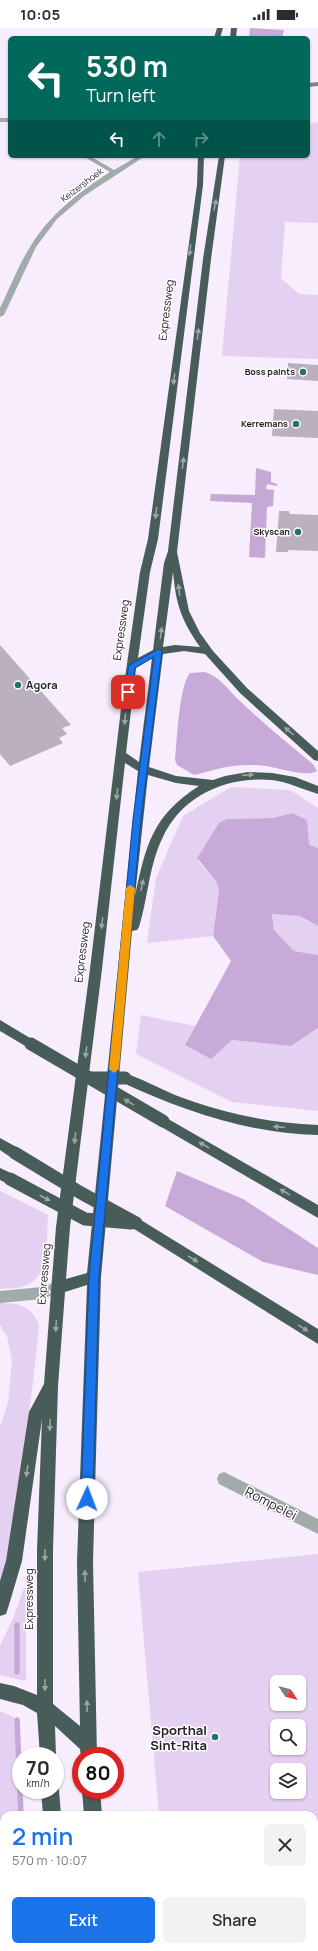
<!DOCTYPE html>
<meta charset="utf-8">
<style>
body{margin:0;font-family:Manrope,sans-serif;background:#f2f2f3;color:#2b2b33;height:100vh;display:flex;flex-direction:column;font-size:15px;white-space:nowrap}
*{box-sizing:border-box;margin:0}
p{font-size:13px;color:#7c7c81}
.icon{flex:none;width:22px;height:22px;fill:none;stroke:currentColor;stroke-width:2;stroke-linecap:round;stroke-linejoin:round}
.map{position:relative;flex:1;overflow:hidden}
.drawer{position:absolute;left:0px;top:1783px;width:318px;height:140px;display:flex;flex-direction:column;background:#fff;border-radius:12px 12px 0 0;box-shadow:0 1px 3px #0004}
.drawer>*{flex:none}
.guide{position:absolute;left:8px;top:8px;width:302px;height:122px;border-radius:6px;box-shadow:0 1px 3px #0004;background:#00695c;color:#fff;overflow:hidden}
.needle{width:26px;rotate:126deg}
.tools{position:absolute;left:270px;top:1647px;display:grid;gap:8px}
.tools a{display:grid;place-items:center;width:36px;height:36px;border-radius:6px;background:#fff;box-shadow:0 1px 3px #0004;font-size:20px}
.speed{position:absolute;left:12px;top:1719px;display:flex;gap:8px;font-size:20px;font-weight:700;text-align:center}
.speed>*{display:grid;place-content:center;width:52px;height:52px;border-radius:50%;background:#fff;box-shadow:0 1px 3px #0004;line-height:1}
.speed small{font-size:10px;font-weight:400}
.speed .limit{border:6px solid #d22;background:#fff;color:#111}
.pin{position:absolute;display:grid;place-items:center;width:34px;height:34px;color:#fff;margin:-17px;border-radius:8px;box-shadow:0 2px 6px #0006}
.me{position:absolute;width:44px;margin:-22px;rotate:2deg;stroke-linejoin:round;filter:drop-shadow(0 0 3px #0008)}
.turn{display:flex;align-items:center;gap:14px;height:84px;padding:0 12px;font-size:18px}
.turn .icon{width:52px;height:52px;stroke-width:2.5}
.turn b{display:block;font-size:28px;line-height:34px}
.lanes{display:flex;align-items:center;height:38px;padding:0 12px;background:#0003;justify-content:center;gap:20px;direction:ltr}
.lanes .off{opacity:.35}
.round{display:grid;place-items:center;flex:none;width:42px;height:42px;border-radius:6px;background:#f2f2f3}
.summary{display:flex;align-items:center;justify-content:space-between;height:68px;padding:0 12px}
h1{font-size:24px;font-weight:600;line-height:30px;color:#1a73e8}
.button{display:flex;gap:8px;margin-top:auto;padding:8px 12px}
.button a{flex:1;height:46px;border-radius:6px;background:#1a73e8;color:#fff;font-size:16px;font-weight:600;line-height:46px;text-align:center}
.button a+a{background:#f2f2f3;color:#2b2b33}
.status{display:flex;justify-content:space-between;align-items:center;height:28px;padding:0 20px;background:#fff;direction:ltr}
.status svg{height:11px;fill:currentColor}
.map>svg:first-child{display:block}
.green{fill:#e4d0f0;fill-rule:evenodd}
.forest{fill:#c8aad9}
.water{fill:#c6a8d6}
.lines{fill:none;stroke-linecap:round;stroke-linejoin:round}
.stream{stroke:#c6a8d6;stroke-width:5.5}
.building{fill:#bab0c0}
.street{fill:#a1abaa;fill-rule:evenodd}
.secondary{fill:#7b8987;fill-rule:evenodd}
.highway{fill:#485c59;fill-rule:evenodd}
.highway-bridge{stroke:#485c59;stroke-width:13}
.oneway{fill:#9aa5a4}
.route{fill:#1a73e8;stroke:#114b97}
.slow{fill:#f59e0b}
.poi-dot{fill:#28716b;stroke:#fff;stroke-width:1.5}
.labels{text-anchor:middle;stroke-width:3;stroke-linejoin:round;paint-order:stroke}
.far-street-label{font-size:9px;fill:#252127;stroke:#fff}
.far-poi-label{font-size:9px;font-weight:bold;fill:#252127;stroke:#fff;text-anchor:end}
.street-label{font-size:11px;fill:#252127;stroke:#fff}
.poi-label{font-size:11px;font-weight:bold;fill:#252127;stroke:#fff;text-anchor:start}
.near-street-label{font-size:13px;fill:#252127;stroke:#fff}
.near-poi-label{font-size:13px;font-weight:bold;fill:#252127;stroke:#fff;text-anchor:end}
</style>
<div class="status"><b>10:05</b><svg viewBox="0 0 49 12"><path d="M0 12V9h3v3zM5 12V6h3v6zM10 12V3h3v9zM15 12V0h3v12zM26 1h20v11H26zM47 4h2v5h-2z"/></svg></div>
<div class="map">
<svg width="318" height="1923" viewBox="0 0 318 1923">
<rect width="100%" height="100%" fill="#f7edfd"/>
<g class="green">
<polygon points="318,94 318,195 285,194 281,250 299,266 318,267 318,331 222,328 240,128 308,128 308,96"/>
<polygon points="231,759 290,762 318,780 318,820 309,818 292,785 273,790 227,791 198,833 216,853 219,862 213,908 147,915 156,850 183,788"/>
<polygon points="272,885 300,888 318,898 318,927 294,923 274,902"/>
<polygon points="141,987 195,998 185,1017 232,1012 291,1018 318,1000 318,1083 232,1074 136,1026"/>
<path d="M0,1163L48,1187C46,1210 52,1251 22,1259C15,1261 7,1260 0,1261Z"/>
<path d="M0,1275C19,1275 33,1278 39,1298L32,1363L9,1526L0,1558V1398L8,1375L12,1334L7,1308L0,1297Z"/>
<path d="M318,1526V1903H314V1787H159L138,1544ZM277,1654H299V1676H277ZM277,1698H299V1720H277ZM277,1742H299V1764H277Z"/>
<polygon points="24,1560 26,1560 26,1653 0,1647 0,1618 14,1588"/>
<polygon points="0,1683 14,1689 20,1787 4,1787 4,1919 27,1919 27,1923 0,1923"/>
</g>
<g class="forest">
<polygon points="250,0 284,2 282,10 249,10"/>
<path d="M204,644C220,648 228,662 240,673C263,695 288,716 313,736L317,743C306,750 278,739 265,738C251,736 235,737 221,740C212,742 204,745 194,747L177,737L175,732C177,713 179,657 190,645Z"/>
<polygon points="292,785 307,792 309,817 318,820 318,898 300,888 272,886 274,902 294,923 318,927 318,1000 291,1018 232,1012 211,1031 185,1017 231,933 213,908 219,862 216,853 197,830 219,795 227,791 273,790"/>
<polygon points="177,1143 243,1171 318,1220 318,1247 263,1234 165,1178"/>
</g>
<polygon class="water" points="256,440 271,444 271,454 277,456 277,458 267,456 266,461 274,462 273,478 267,479 265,530 249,529 252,475 210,473 211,466 255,467"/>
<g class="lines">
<g class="stream">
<polyline points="17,1597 17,1644"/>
<polyline points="17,1692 21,1787"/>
<polyline points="314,1911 318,1911"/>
<polyline points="30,1919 30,1923"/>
<polyline points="154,1919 155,1923"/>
</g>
</g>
<g class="building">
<polygon points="288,335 318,337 318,353 287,351"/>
<polygon points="274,381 318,383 318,410 272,408"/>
<polygon points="279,483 289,483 290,486 318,487 318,523 288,522 288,524 276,524"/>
<polygon points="0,617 71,697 62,700 67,706 59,710 63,715 10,738 0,726"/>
</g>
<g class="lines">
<g class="street">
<rect x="0" y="90" width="10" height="4"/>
<path d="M83,128H90L114,142L138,128H145L84,168L57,191L36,219L4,287L0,289V280C10,260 18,238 30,219C49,187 79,164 110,144Z"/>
<polygon points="59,1253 64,1255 65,1259 64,1263 42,1271 0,1275 0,1263 42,1259"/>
<polygon points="224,1444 318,1491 318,1506 219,1456 217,1451 219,1446"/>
</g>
<polygon class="secondary" points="318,54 318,58 308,59 308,55"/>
<g class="highway">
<polygon points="217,0 223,0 220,10 214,10"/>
<polygon points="231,0 237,0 236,10 230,10"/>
<path d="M198,128H204L203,157L158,511L150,544L138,630L153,622L164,535L168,523L203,231L219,128H225L211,231L177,524L189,583L200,605L213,623L247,660L318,723V733L314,732L240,665L205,626L184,623L163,626L149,739L176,748L213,752L225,748L248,744L272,745L295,749L318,758V766C302,761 288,754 272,752C226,748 181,768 162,811C149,838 148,870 139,899L137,902L132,903L119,1049L121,1046L125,1045C142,1051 159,1060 175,1067C222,1085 268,1095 318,1097V1107C247,1105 184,1083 121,1054L119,1050L101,1249L93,1534L97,1728L81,1729L80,1721L55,1698L56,1728L55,1732V1728H40L37,1685L23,1677L0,1671V1655L14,1658L37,1667V1522L42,1391L22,1533L8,1580L6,1586L0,1588V1553L6,1533L29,1384L44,1356L56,1199L90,941L123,664L140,544L148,511L197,157ZM173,544C176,576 181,592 200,619L175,617L163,619ZM152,630L139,734L126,725L136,640ZM125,735L138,743L87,1245L66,1251L70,1199L102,941ZM148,747L176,755L199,758C152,788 146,817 135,868ZM87,1257L77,1534L80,1698L53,1676V1522L58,1358L65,1264Z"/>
<polygon points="0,992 35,1013 37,1016 35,1019 31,1021 27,1019 0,1003"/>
<polygon points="163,1088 318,1177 318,1190 158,1097 157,1093 158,1089"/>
<path d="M0,1110L20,1121L22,1125L20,1129C12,1132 6,1126 0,1122Z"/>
<polygon points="0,1140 15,1147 17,1151 15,1155 10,1157 0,1152"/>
<polygon points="136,1189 318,1301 318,1316 131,1199 129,1195 131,1191"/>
<polygon points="55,1755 59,1762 61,1787 43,1787 41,1762 55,1762"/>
<polygon points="82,1762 100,1762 102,1787 84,1787"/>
<polygon points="52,1919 70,1919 71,1923 53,1923"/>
<polygon points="96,1919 114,1919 115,1923 97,1923"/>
</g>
<g class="highway-bridge">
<polyline points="31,1016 163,1093"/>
<polyline points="90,1050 125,1050"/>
<polyline points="15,1125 81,1165 136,1195"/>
<polyline points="10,1151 85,1191 131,1195"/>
</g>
</g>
<defs><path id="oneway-solid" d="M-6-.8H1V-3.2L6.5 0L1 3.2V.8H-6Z"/></defs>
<g class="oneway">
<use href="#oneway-solid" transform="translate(215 177) rotate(-78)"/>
<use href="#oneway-solid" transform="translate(190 222) rotate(97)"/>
<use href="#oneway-solid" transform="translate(198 306) rotate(-83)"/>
<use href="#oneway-solid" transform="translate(174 351) rotate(97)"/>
<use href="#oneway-solid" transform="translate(183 435) rotate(-83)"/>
<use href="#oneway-solid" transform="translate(156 485) rotate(97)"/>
<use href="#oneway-solid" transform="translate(179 562) rotate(-97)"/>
<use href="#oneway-solid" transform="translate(161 605) rotate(-83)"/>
<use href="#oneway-solid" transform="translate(125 691) rotate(95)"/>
<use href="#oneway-solid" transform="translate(289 703) rotate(-138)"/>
<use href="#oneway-solid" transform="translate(248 747) rotate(-4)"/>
<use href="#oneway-solid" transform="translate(117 766) rotate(97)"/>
<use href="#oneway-solid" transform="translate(142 857) rotate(-78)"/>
<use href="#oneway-solid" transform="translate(102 895) rotate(97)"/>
<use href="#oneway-solid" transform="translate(86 1024) rotate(97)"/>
<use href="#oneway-solid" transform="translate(129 1074) rotate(-149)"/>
<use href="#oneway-solid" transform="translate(279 1099) rotate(-175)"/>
<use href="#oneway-solid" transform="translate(75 1110) rotate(97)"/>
<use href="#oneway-solid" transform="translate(204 1117) rotate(-150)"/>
<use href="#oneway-solid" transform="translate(285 1164) rotate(-149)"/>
<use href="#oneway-solid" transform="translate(45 1170) rotate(28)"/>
<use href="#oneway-solid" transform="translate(193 1231) rotate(32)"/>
<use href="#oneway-solid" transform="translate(56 1298) rotate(94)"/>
<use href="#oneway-solid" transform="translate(303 1300) rotate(32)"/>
<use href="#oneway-solid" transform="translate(50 1397) rotate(92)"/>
<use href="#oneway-solid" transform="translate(27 1443) rotate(98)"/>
<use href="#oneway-solid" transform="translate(45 1527) rotate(90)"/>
<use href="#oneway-solid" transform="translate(85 1548) rotate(-91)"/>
<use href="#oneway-solid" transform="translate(45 1657) rotate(90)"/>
<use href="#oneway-solid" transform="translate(87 1678) rotate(-91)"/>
</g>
<polygon class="route" points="159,621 162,623 141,791 99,1249 93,1471 91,1475 87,1477 83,1475 81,1471 89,1249 133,791 154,629 135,640 132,664 128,666 124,664 129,637"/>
<polygon class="slow" points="130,857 135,860 119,1041 114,1045 109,1041 126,860"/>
<g class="poi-dot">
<circle cx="303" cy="344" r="4"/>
<circle cx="296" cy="396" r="4"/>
<circle cx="298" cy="504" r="4"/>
<circle cx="18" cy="657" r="4"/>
<circle cx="215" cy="1709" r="4"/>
</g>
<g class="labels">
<g class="far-street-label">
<text transform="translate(82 157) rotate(-37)" y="3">Keizershoek</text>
</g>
<g class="far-poi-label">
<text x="295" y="347">Boss paints</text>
<text x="288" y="399">Kerremans</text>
<text x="290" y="507">Skyscan</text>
</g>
<g class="street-label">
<text transform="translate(166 282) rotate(-83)" y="4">Expressweg</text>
<text transform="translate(121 602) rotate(-82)" y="4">Expressweg</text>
<text transform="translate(82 924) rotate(-83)" y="4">Expressweg</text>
<text transform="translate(44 1246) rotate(-85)" y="4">Expressweg</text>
<text transform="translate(29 1571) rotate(-90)" y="4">Expressweg</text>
</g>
<g class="poi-label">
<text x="26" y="661">Agora</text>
</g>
<g class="near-street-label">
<text transform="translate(271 1475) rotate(27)" y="5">Rompelei</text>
</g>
<g class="near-poi-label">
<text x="207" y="1707">Sporthal<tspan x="207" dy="15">Sint-Rita</tspan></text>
</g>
</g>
</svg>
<div class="tools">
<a><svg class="needle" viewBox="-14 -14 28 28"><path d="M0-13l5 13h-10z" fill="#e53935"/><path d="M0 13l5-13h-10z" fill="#7c7c81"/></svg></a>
<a><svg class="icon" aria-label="search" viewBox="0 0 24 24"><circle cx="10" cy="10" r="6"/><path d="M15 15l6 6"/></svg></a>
<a><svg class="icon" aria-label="layers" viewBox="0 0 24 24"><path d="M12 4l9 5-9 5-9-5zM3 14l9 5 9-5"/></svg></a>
</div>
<div class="speed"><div>70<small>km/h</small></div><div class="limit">80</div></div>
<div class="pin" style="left:128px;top:664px;background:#d93025"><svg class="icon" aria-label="arrive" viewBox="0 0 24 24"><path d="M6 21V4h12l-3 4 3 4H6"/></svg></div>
<svg class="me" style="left:87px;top:1471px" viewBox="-20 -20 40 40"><circle r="19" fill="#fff"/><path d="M0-13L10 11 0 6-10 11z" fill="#1a73e8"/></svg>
<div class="guide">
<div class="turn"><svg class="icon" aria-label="left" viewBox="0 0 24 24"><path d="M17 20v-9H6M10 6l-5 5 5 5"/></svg><div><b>530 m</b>Turn left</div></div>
<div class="lanes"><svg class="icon" aria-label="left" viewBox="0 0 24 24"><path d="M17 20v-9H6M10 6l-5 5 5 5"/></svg><svg class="icon off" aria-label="ahead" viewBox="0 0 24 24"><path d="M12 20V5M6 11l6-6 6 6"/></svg><svg class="icon off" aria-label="right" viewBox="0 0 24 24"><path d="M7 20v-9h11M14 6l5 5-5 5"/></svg></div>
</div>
<section class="drawer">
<div class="summary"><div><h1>2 min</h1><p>570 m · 10:07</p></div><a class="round"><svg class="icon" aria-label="close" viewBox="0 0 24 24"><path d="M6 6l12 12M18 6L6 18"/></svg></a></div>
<div class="button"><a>Exit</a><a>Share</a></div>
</section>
</div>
